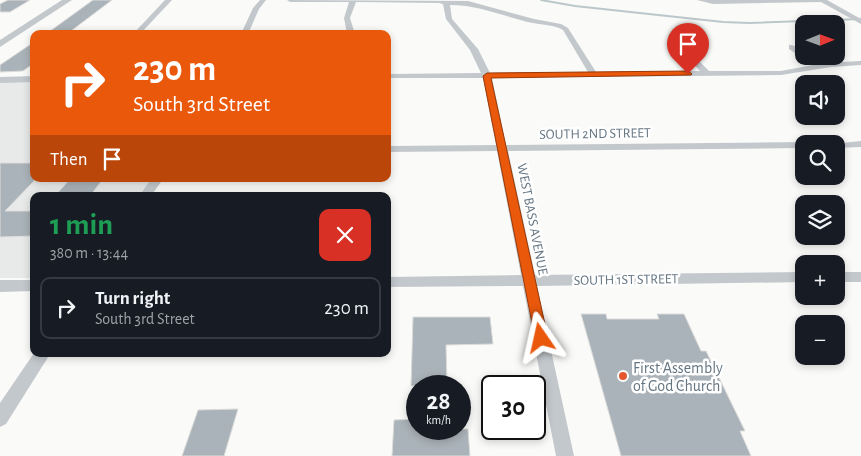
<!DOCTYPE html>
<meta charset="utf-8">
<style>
body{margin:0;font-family:"Alegreya Sans",sans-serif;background:#20242c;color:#f1f3f6;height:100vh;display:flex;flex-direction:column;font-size:19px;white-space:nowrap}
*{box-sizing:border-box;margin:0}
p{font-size:16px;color:#9ea1a6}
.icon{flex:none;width:28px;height:28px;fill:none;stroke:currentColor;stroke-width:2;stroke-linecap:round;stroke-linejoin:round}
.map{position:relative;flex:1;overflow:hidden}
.drawer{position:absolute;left:30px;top:192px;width:361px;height:165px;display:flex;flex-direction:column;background:#171b24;border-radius:10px;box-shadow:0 2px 8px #0003}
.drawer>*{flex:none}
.banner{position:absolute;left:30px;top:30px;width:361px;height:152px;border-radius:10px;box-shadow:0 2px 8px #0003;background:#ea580c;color:#fff;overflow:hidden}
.needle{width:32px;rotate:89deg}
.tools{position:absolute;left:795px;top:15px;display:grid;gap:10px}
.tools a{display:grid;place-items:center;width:50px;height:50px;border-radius:10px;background:#171b24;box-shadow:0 2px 8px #0003;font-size:25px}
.speed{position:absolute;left:406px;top:375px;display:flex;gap:10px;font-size:25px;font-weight:700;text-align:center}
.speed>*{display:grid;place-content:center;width:65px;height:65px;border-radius:50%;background:#171b24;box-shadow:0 2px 8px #0003;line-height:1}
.speed small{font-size:12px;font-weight:400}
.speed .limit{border:2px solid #111;border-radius:8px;background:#fff;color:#111}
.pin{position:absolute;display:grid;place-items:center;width:42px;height:42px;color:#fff;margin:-51px -21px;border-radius:50% 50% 50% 0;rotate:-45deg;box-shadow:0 0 5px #0007}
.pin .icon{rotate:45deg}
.me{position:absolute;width:55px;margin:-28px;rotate:349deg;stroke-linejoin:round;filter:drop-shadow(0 0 4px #0008)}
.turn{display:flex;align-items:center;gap:18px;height:105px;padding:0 20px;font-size:22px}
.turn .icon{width:65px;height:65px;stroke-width:2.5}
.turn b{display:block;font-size:35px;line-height:42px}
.then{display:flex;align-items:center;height:48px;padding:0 20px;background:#0003;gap:10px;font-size:19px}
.round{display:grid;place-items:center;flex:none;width:52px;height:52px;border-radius:10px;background:#20242c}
.head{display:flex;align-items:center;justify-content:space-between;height:85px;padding:0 20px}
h1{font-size:30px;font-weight:700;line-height:38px;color:#1e9e55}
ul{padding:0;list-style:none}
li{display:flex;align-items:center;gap:15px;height:62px;margin:0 10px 8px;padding:0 10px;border:2px solid #363941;border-radius:10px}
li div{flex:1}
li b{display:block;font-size:19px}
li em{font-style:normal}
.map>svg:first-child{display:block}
.built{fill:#e8e9e9}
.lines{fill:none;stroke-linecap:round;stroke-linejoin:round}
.stream{stroke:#bbc7cb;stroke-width:2}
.building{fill:#aab3b9;stroke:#dcdcda}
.minor{fill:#c3c8cc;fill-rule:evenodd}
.tertiary{fill:#c3c8cc;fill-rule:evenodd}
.route{fill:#ea580c;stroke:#983908}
.poi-dot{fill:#e4572e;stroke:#fff;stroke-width:2}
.labels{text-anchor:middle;stroke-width:5;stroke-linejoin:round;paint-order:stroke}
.street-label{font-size:14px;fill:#657683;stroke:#fff}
.near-poi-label{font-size:16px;fill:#657683;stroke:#fff;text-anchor:start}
</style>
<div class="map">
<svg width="861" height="456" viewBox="0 0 861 456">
<rect width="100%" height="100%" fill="#fafaf8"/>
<polygon class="built" points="0,81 34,81 34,179 151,179 139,196 34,196 34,278 0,278"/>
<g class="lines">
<polyline class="stream" points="541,0 575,6 723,22 750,23 861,19"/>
</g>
<g class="building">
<polygon points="8,0 30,0 10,12 0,12 0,4"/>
<polygon points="93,0 112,0 67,34 46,34"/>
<polygon points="34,42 34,63 23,71 0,72 0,65"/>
<polygon points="0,163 34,163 34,181 5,211 34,211 34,236 0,237"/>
<polygon points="70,179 103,179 90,196 55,196"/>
<polygon points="581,314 606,314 607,319 659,319 657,314 684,314 701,351 706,351 745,431 740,431 751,456 621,456"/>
<polygon points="413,317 490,317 493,344 446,345 447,386 411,386"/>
<polygon points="238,409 224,456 182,456 198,410"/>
<polygon points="418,419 418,429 468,429 470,456 392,456 394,420"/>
</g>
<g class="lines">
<g class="minor">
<polygon points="165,0 172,0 140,34 133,34"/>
<polygon points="260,0 266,0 259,9 248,34 241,34 253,8"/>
<path d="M287,0L468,1L534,19L561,24L568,28L596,72L700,71L669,38V34H672L709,71H781L813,65L789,49V45H792L804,51V56H812L822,63L861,61V65L831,67L781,75L492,78L506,145L804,142L808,144H804V148L508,151L535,275L804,272V282L537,286L574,456H556L523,286L388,287V277L521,275L497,151L388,152V146L496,145L483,78H388V74L481,73L470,50L446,19L443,4L439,3L356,2L350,18L355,34H347L344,18L349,2H290ZM450,5C479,5 505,17 533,23C544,25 554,25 563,30L588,72L490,73L478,49L452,19Z"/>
<polygon points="697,0 827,0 861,19 861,24 821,2 713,4"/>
<polygon points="34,76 34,82 0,83 0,77"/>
<polygon points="861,141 861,147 836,148 836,144 832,144"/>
<polygon points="151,179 163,179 151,196 139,196"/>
<rect x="836" y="272" width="25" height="10"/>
<polygon points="0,280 34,280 34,291 0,292"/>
<polygon points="34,353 50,354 6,424 0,427 0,403"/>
</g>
<polygon class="tertiary" points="62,0 72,0 0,47 0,40"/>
</g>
<polygon class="route" points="688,71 692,74 691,75 491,78 548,338 546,343 541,344 536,343 483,76 487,73"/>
<circle class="poi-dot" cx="623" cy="376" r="5"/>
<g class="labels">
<g class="street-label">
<text transform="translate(595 133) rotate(-1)" y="5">SOUTH 2ND STREET</text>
<text transform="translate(533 219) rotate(79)" y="5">WEST BASS AVENUE</text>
<text transform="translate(626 279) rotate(-1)" y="5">SOUTH 1ST STREET</text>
</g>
<g class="near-poi-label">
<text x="633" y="373">First Assembly<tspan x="633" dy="18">of God Church</tspan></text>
</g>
</g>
</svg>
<div class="tools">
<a><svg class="needle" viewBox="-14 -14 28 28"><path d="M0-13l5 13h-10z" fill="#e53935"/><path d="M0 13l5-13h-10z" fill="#9ea1a6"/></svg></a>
<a><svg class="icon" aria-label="sound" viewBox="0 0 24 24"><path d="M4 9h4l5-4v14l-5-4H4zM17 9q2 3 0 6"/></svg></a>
<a><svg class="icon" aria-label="search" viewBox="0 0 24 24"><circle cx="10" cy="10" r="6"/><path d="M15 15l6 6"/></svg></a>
<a><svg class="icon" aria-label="layers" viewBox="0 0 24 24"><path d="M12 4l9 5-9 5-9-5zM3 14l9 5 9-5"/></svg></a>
<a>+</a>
<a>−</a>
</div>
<div class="speed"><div>28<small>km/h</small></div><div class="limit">30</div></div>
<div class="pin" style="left:688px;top:74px;background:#d93025"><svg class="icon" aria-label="arrive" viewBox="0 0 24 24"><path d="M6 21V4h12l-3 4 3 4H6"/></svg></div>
<svg class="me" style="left:541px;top:338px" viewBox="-20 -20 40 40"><path d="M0-17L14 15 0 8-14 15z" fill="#ea580c" stroke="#fff" stroke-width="4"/></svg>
<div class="banner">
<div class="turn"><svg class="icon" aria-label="right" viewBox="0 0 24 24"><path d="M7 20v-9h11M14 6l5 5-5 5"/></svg><div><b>230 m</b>South 3rd Street</div></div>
<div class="then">Then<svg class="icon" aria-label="arrive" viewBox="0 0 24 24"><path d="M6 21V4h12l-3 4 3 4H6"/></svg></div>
</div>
<section class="drawer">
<div class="head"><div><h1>1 min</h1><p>380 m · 13:44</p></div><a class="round" style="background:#d93025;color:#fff"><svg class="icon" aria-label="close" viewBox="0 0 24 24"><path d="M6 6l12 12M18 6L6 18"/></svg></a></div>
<ul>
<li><svg class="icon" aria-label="right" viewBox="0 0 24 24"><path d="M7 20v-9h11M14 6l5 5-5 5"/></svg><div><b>Turn right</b><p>South 3rd Street</p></div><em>230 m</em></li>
</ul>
</section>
</div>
